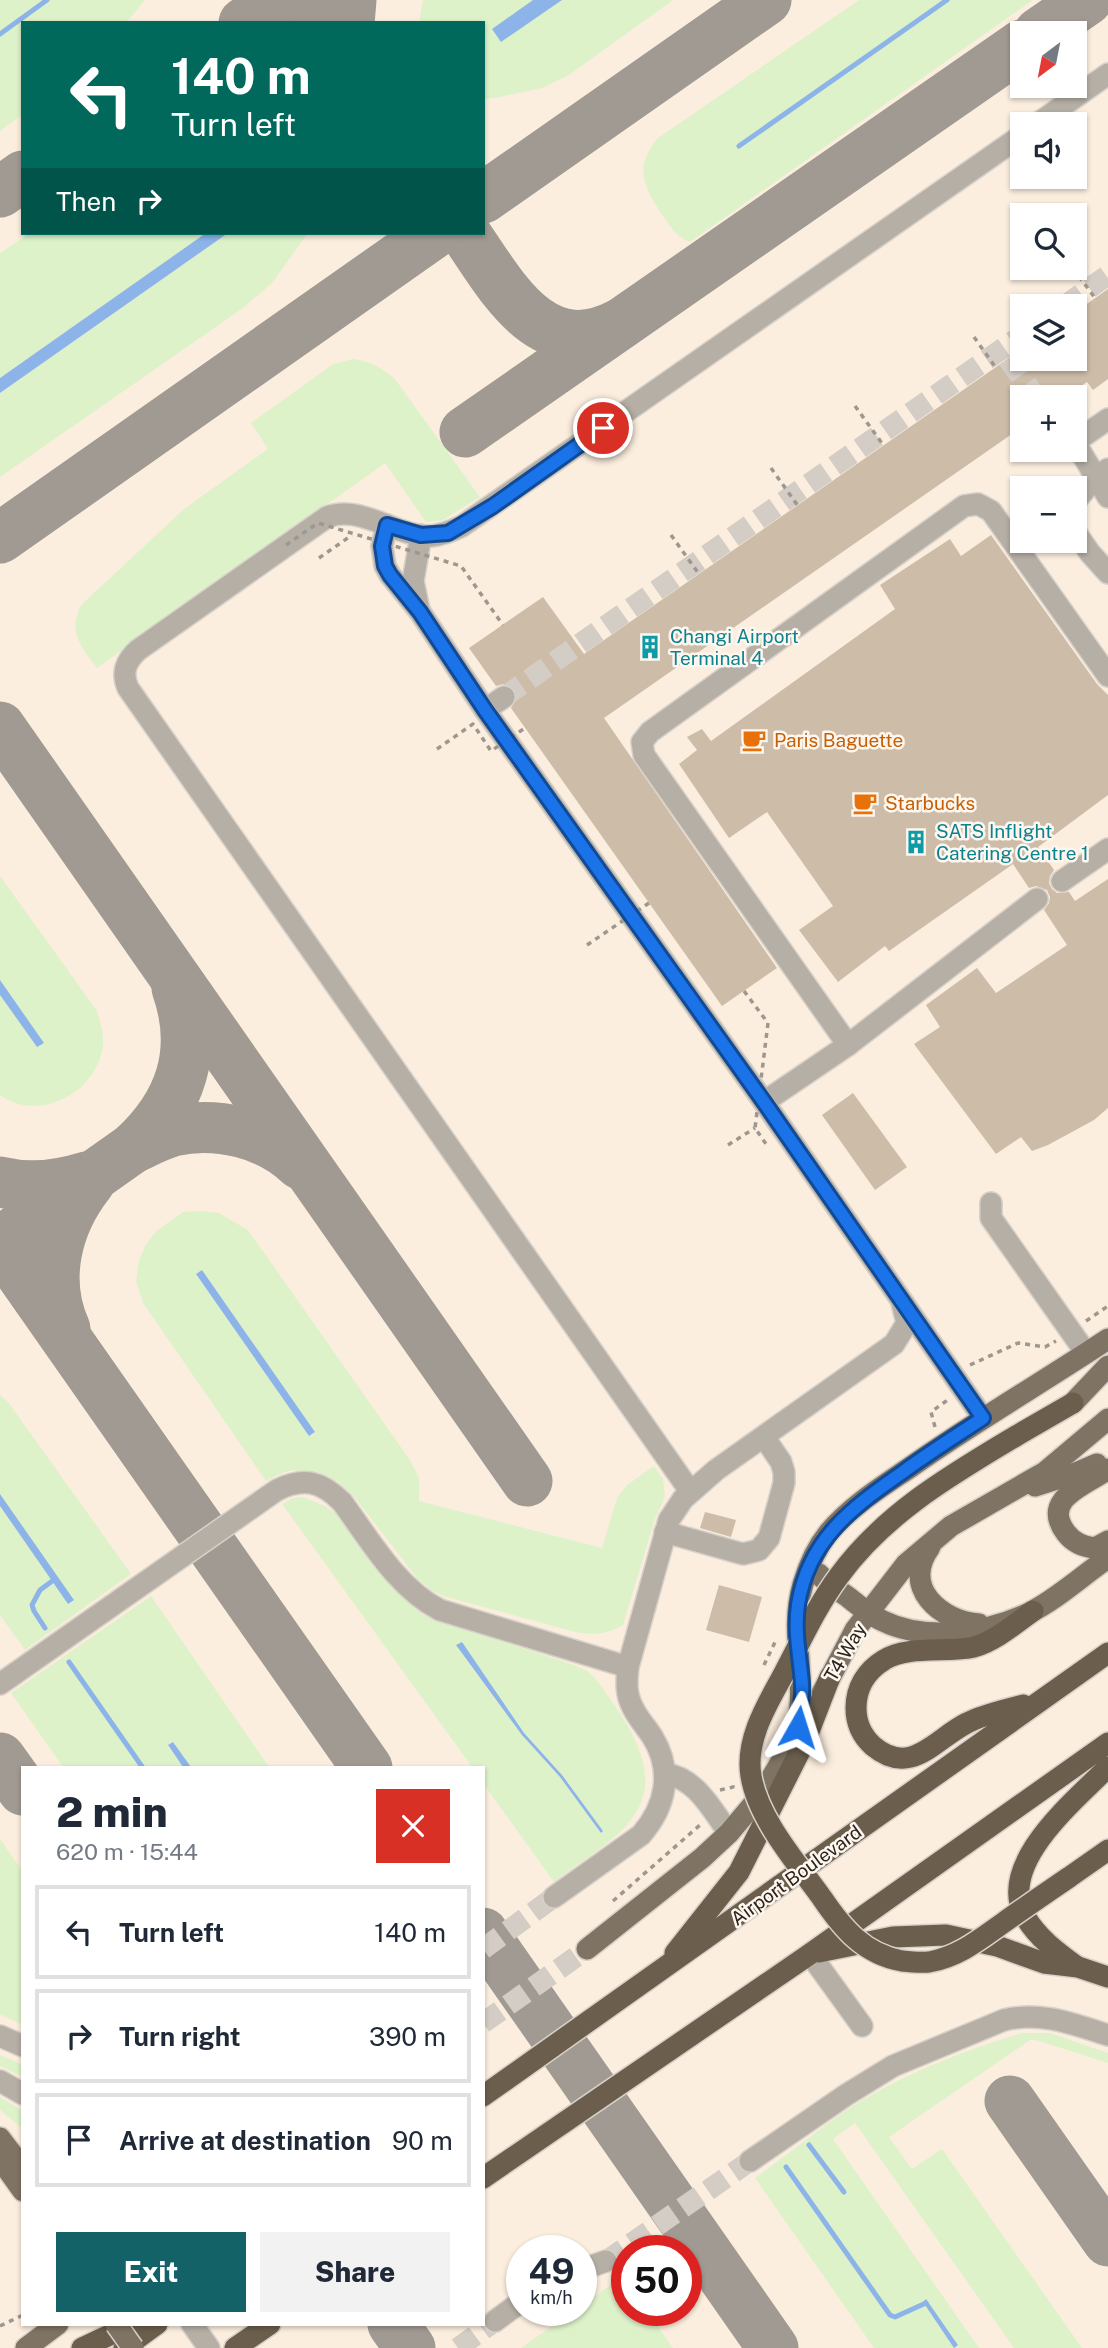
<!DOCTYPE html>
<meta charset="utf-8">
<style>
body{margin:0;font-family:"Public Sans",sans-serif;background:#f2f2f3;color:#1f2937;height:100vh;display:flex;flex-direction:column;font-size:26px;white-space:nowrap}
*{box-sizing:border-box;margin:0}
p{font-size:23px;color:#747a83}
.icon{flex:none;width:38px;height:38px;fill:none;stroke:currentColor;stroke-width:2;stroke-linecap:round;stroke-linejoin:round}
.map{position:relative;flex:1;overflow:hidden}
.details{position:absolute;left:21px;top:1766px;width:464px;height:560px;display:flex;flex-direction:column;background:#fff;border-radius:0px;box-shadow:0 2px 5px #0004}
.details>*{flex:none}
.hud{position:absolute;left:21px;top:21px;width:464px;height:214px;border-radius:0px;box-shadow:0 2px 5px #0004;background:#00695c;color:#fff;overflow:hidden}
.needle{width:46px;rotate:212deg}
.fabs{position:absolute;left:1010px;top:21px;display:grid;gap:14px}
.fabs a{display:grid;place-items:center;width:77px;height:77px;border-radius:0px;background:#fff;box-shadow:0 2px 5px #0004;font-size:35px}
.speed{position:absolute;left:506px;top:2235px;display:flex;gap:14px;font-size:35px;font-weight:700;text-align:center}
.speed>*{display:grid;place-content:center;width:91px;height:91px;border-radius:50%;background:#fff;box-shadow:0 2px 5px #0004;line-height:1}
.speed small{font-size:18px;font-weight:400}
.speed .limit{border:10px solid #d22;background:#fff;color:#111}
.pin{position:absolute;display:grid;place-items:center;width:60px;height:60px;color:#fff;margin:-30px;border:4px solid #fff;border-radius:50%;box-shadow:0 2px 7px #0007}
.me{position:absolute;width:77px;margin:-38px;rotate:6deg;stroke-linejoin:round;filter:drop-shadow(0 0 5px #0008)}
.turn{display:flex;align-items:center;gap:24px;height:147px;padding:0 35px;font-size:32px}
.turn .icon{width:91px;height:91px;stroke-width:2.5}
.turn b{display:block;font-size:49px;line-height:60px}
.then{display:flex;align-items:center;height:66px;padding:0 35px;background:#0003;gap:14px;font-size:26px}
.round{display:grid;place-items:center;flex:none;width:74px;height:74px;border-radius:0px;background:#f2f2f3}
.overview{display:flex;align-items:center;justify-content:space-between;height:119px;padding:0 35px}
h1{font-size:42px;font-weight:800;line-height:52px}
.cta{display:flex;gap:14px;margin-top:auto;padding:14px 35px}
.cta a{flex:1;height:80px;border-radius:0px;background:#126268;color:#fff;font-size:28px;font-weight:800;line-height:80px;text-align:center}
.cta a+a{background:#f2f2f3;color:#1f2937}
ul{padding:0;list-style:none}
li{display:flex;align-items:center;gap:21px;height:94px;margin:0 14px 10px;padding:0 21px;border:4px solid #e0e1e3;border-radius:0px}
li div{flex:1}
li b{display:block;font-size:26px}
li em{font-style:normal}
.map>svg:first-child{display:block}
.built{fill:#fbeede;fill-rule:evenodd}
.green{fill:#def2ca;fill-rule:evenodd}
.water{fill:#8db4e8}
.lines{fill:none;stroke-linecap:round;stroke-linejoin:round}
.stream{stroke:#8db4e8;stroke-width:5}
.taxiway{stroke:#a09a92;stroke-width:51}
.building{fill:#ccbca8}
.minor-tunnel{stroke:#d4cdc5;stroke-width:21;stroke-dasharray:21 10;stroke-linecap:butt}
.major-tunnel{stroke:#d4cdc5;stroke-width:21;stroke-dasharray:21 10;stroke-linecap:butt}
.minor-casing{stroke:#d8d1c9;stroke-width:24}
.major-casing{stroke:#d8d1c9;stroke-width:24}
.highway-casing{stroke:#d8d1c9;stroke-width:24}
.path{stroke:#9e978f;stroke-width:3.5;stroke-dasharray:5 5;stroke-linecap:butt}
.minor{stroke:#b6afa6;stroke-width:21}
.major{stroke:#7f7363;stroke-width:21}
.highway{stroke:#6b5e4c;stroke-width:21}
.major-bridge-casing{stroke:#d8d1c9;stroke-width:24;stroke-linecap:butt}
.highway-bridge-casing{stroke:#d8d1c9;stroke-width:24;stroke-linecap:butt}
.path-bridge{stroke:#9e978f;stroke-width:3.5;stroke-dasharray:5 5;stroke-linecap:butt}
.major-bridge{stroke:#7f7363;stroke-width:21}
.highway-bridge{stroke:#6b5e4c;stroke-width:21}
.route-casing{stroke:#114b97;stroke-width:18}
.route{stroke:#1a73e8;stroke-width:12}
.labels{text-anchor:middle;stroke-width:5;stroke-linejoin:round;paint-order:stroke}
.culture-label{font-size:19px;fill:#0d838f;stroke:#fef7ef;text-anchor:start}
.food-label{font-size:19px;fill:#c56008;stroke:#fef7ef;text-anchor:start}
.street-label{font-size:19px;fill:#2a241c;stroke:#fef7ef}
</style>
<div class="map">
<svg width="1108" height="2348" viewBox="0 0 1108 2348">
<rect width="100%" height="100%" fill="#fef7ef"/>
<path class="built" d="M0,0H1108V2348H0ZM23,23H483V233H23ZM1022,33H1074V86H1022ZM1022,124H1074V177H1022ZM1022,215H1074V268H1022ZM1022,306H1074V359H1022ZM1022,397H1074V450H1022ZM1022,488H1074V541H1022ZM23,1768H483V2324H23ZM522,2250H581V2310H522ZM626,2250H686V2310H626Z"/>
<g class="green">
<polygon points="0,0 145,0 126,23 23,23 23,114 0,131"/>
<polygon points="423,0 673,0 569,75 542,88 495,98 483,99 483,23 419,23"/>
<path d="M859,0H1033L690,242C677,237 671,228 663,216C644,189 633,166 658,138Z"/>
<polygon points="30,233 206,233 0,378 0,253"/>
<polygon points="228,233 308,233 272,283 243,308 0,477 0,393"/>
<path d="M354,359C371,362 382,368 395,379L480,497L443,520L426,522L385,463L97,668C80,646 68,632 81,605L184,509L268,449L251,423L333,364Z"/>
<path d="M0,876L97,1011C100,1022 104,1032 103,1044C99,1091 40,1124 0,1095V995L37,1047L44,1043L0,980Z"/>
<path d="M200,1211L219,1213L248,1230L410,1460L419,1478V1501L602,1548L617,1498L627,1485L654,1466L663,1479L665,1497L655,1519L623,1625C606,1635 593,1635 575,1632L443,1596L431,1590L417,1578L355,1498L338,1482L322,1474L294,1470L285,1472L266,1481L143,1303L136,1281L139,1260L145,1246L156,1231L183,1212ZM202,1270L315,1432V1433L309,1436L196,1274Z"/>
<polygon points="0,1395 8,1402 131,1574 25,1650 0,1615 0,1506 68,1603 73,1600 0,1494"/>
<path d="M303,1497L325,1506L335,1513L395,1588L423,1615L574,1665L587,1671L595,1678C625,1720 672,1776 626,1826C606,1847 577,1864 554,1882L483,1783V1768L472,1767L282,1504L293,1498ZM456,1646L524,1733L562,1775L603,1832L601,1833L560,1777L522,1735Z"/>
<polygon points="151,1596 269,1767 191,1767 173,1742 168,1746 183,1767 63,1767 11,1693"/>
<polygon points="0,1839 23,1872 23,2025 0,2014"/>
<path d="M1022,2033H1050L1108,2053V2063L1036,2040H1030L889,2137L912,2169L942,2149L1082,2348H1014L855,2123L833,2139L979,2348H874L755,2178C787,2155 817,2130 850,2108C899,2076 966,2049 1022,2033ZM926,2300L958,2344V2345L954,2347L923,2302Z"/>
<polygon points="0,2055 23,2065 23,2077 0,2066"/>
<polygon points="0,2097 23,2111 23,2129 0,2110"/>
<polygon points="623,2276 626,2282 626,2310 646,2310 673,2348 521,2348 575,2310 581,2310 581,2306"/>
</g>
<g class="water">
<polygon points="533,0 562,0 501,42 492,29"/>
<polygon points="206,233 228,233 0,393 0,378"/>
<polygon points="0,980 44,1043 37,1047 0,995"/>
<polygon points="202,1270 315,1432 309,1436 196,1274"/>
<polygon points="0,1494 74,1600 68,1604 0,1506"/>
<polygon points="462,1642 524,1733 562,1775 603,1831 601,1833 560,1777 522,1735 456,1645"/>
<polygon points="173,1742 191,1767 183,1767 168,1745"/>
<polygon points="926,2299 958,2345 954,2348 923,2302"/>
</g>
<g class="lines">
<g class="stream">
<polyline points="0,34 47,0"/>
<polyline points="739,146 947,0"/>
<polyline points="45,1628 34,1611 32,1605 40,1590 55,1579"/>
<polyline points="69,1662 143,1768"/>
<polyline points="809,2145 844,2192"/>
<polyline points="786,2167 890,2315 895,2317 926,2303"/>
</g>
<g class="taxiway">
<polyline points="302,0 318,23"/>
<polyline points="244,23 276,0"/>
<polyline points="349,23 351,0"/>
<polyline points="1039,33 1087,0"/>
<polyline points="0,192 23,176"/>
<polyline points="483,198 766,0"/>
<path d="M465,233C502,286 541,365 620,324"/>
<polyline points="465,432 1022,45"/>
<polyline points="0,538 434,233"/>
<polyline points="0,727 527,1481"/>
<path d="M133,1148C146,1142 159,1135 173,1131C216,1121 268,1133 300,1164"/>
<path d="M0,1182C29,1189 57,1186 86,1177"/>
<path d="M0,1242L133,1148C181,1104 199,1051 177,988"/>
<polyline points="0,1244 367,1768"/>
<path d="M65,1329C43,1280 56,1225 89,1183"/>
<polyline points="0,1758 23,1790"/>
<polyline points="483,1933 773,2348"/>
<polyline points="1010,2101 1108,2241"/>
<polyline points="393,2324 410,2348"/>
</g>
</g>
<g class="building">
<polygon points="1108,289 1108,379 1093,390 1087,382 1064,397 1022,397 1022,427 604,718 777,968 722,1006 511,708 517,697 514,689 504,684 496,686 469,648 543,597 584,654 1022,349 1022,359 1074,359 1074,313"/>
<polygon points="991,535 1097,684 1108,695 1108,795 1038,847 1054,870 1050,876 1049,883 1052,889 1057,893 1069,892 1075,901 1108,879 1108,1108 1094,1120 1048,1145 1032,1151 1021,1137 996,1154 914,1044 940,1027 926,1005 977,968 996,993 1067,945 1044,910 1049,903 1050,897 1047,890 1036,886 1029,888 1013,864 889,951 885,946 838,982 799,930 833,906 767,812 729,838 679,764 697,750 687,737 702,729 711,741 895,609 880,585 950,539 961,556"/>
<polygon points="853,1093 907,1167 875,1190 822,1115"/>
<polygon points="705,1512 736,1520 731,1537 700,1528"/>
<polygon points="719,1585 762,1597 749,1642 706,1630"/>
</g>
<g class="lines">
<g class="minor-tunnel">
<polyline points="1064,306 1108,275"/>
<polyline points="1008,359 1036,397"/>
<polyline points="504,697 1022,335"/>
<polyline points="483,1949 554,1897"/>
<polyline points="606,2261 750,2161"/>
<polyline points="458,2348 495,2321"/>
</g>
<polyline class="major-tunnel" points="483,2023 587,1949"/>
<g class="minor-casing">
<g id="minor">
<polyline points="1037,124 1108,74"/>
<polyline points="1074,441 1108,497"/>
<polyline points="1075,442 1108,419"/>
<polyline points="1074,503 1095,478 1108,469"/>
<polyline points="387,525 382,546 385,566 390,575 420,612 485,710 764,1102 983,1418"/>
<polyline points="1074,530 1090,553 1108,573"/>
<polyline points="419,610 413,581 421,535"/>
<polyline points="485,710 504,697"/>
<polyline points="1062,881 1108,849"/>
<polyline points="848,1045 644,755 642,742 650,732 964,506 978,504 991,511 1108,676"/>
<polyline points="764,1102 848,1045 1037,899"/>
<polyline points="991,1203 991,1218 1086,1353"/>
<path d="M690,1491L128,688C121,672 126,661 138,650L327,517C361,504 396,537 431,536C442,535 452,531 462,526L1022,135"/>
<polyline points="665,1532 743,1554 759,1550 769,1538 784,1483 784,1472 781,1462 764,1437"/>
<path d="M0,1684L277,1490C304,1477 321,1481 342,1502C370,1540 397,1588 440,1610L628,1667"/>
<path d="M666,1774C696,1778 712,1810 729,1833"/>
<path d="M554,1897L641,1835C667,1805 673,1770 652,1736C643,1723 631,1710 628,1694C626,1685 627,1676 628,1667L669,1520L683,1499L716,1470L894,1344L907,1323L902,1303"/>
<polyline points="810,1954 862,2026"/>
<polyline points="0,2036 23,2046"/>
<polyline points="0,2081 23,2094"/>
<path d="M750,2161L846,2095L893,2066L1004,2020C1041,2011 1073,2024 1108,2035"/>
<polyline points="581,2270 606,2261"/>
<polyline points="495,2321 522,2301"/>
<polyline points="192,2324 209,2348"/>
</g>
</g>
<g class="major-casing">
<g id="major">
<polyline points="1073,1403 1108,1366"/>
<path d="M1108,1469C1087,1485 1040,1498 1066,1533C1073,1542 1083,1547 1095,1548L1108,1541"/>
<polyline points="1035,1486 1076,1473 1097,1464"/>
<path d="M930,1547C901,1587 940,1621 979,1624"/>
<path d="M819,1574C826,1583 838,1590 848,1597C859,1606 870,1615 883,1621C926,1642 987,1633 1029,1613C1056,1600 1083,1575 1108,1558"/>
<polyline points="822,1693 855,1630 906,1564 951,1526 1045,1472 1108,1419"/>
<path d="M793,1742C812,1686 787,1639 803,1584C808,1567 817,1547 829,1532C852,1505 883,1486 912,1466C976,1421 1043,1382 1108,1339"/>
<polyline points="587,1949 702,1858 729,1833 761,1795 800,1730"/>
<polyline points="0,2138 22,2167"/>
<polyline points="0,2159 23,2191"/>
<polyline points="26,2348 58,2324"/>
</g>
</g>
<g class="highway-casing">
<g id="highway">
<polyline points="1016,1436 1073,1403"/>
<path d="M1023,1705C1005,1710 984,1714 967,1723C935,1739 911,1778 873,1746C862,1736 856,1723 856,1708C856,1688 866,1671 884,1660C907,1645 947,1653 974,1647C995,1641 1015,1624 1033,1611"/>
<polyline points="1068,1878 1108,1850"/>
<polyline points="819,1952 893,1937 946,1935 997,1946 1044,1963 1078,1967 1108,1977"/>
<polyline points="675,1953 739,1872 806,1739 830,1677"/>
<path d="M1076,1966C1057,1952 1038,1938 1026,1918C994,1865 1076,1800 1108,1767"/>
<polyline points="483,2096 1108,1653"/>
<polyline points="483,2178 810,1954 1108,1743"/>
<polyline points="82,2348 133,2324"/>
<polyline points="124,2348 157,2324"/>
<polyline points="235,2348 270,2324"/>
</g>
</g>
<g class="path">
<polyline points="319,558 352,535"/>
<polyline points="728,1145 755,1128"/>
<polyline points="1086,1321 1108,1306"/>
<polyline points="970,1365 1018,1343 1045,1347 1056,1341"/>
<polyline points="935,1427 931,1412 949,1399"/>
<polyline points="764,1665 777,1638"/>
<polyline points="720,1790 733,1787 733,1785"/>
<polyline points="613,1901 700,1825"/>
<polyline points="0,2326 23,2315"/>
</g>
<use href="#minor" class="minor"/>
<use href="#major" class="major"/>
<use href="#highway" class="highway"/>
<g class="major-bridge-casing">
<polyline id="major-bridge" points="116,2324 133,2348"/>
</g>
<g class="highway-bridge-casing">
<path id="highway-bridge" d="M1016,1436C951,1475 885,1513 839,1576C816,1607 800,1643 782,1677C766,1706 745,1741 751,1776C758,1819 797,1863 822,1898C843,1929 864,1954 902,1961C911,1962 920,1963 929,1962C958,1957 979,1940 1003,1923C1024,1908 1046,1893 1068,1878"/>
</g>
<g class="path-bridge">
<polyline points="1073,268 1095,298"/>
<polyline points="974,337 996,368"/>
<polyline points="855,406 884,446"/>
<polyline points="771,468 798,506"/>
<polyline points="671,535 699,574"/>
<polyline points="286,545 318,523 461,566 503,625"/>
<polyline points="437,749 473,724 491,751 525,728"/>
<polyline points="587,945 649,903"/>
<polyline points="744,991 768,1023 755,1128 766,1144"/>
</g>
<use href="#major-bridge" class="major-bridge"/>
<use href="#highway-bridge" class="highway-bridge"/>
</g>
<g class="lines">
<g class="route-casing">
<path id="route" d="M603,428L493,506L448,533L421,535L387,525L382,546L385,566L390,575L420,612L485,710L764,1102L983,1418C956,1436 929,1453 903,1472C853,1507 808,1539 798,1605C794,1632 800,1657 802,1684C803,1699 800,1712 798,1727"/>
</g>
<use href="#route" class="route"/>
</g>
<defs>
<g id="building-bare" transform="scale(1.89)"><path d="M-4-6H4V6H1V3H-1V6H-4ZM-2.5-4.3h1.7v1.8h-1.7ZM.8-4.3h1.7v1.8H.8ZM-2.5-1h1.7V.8h-1.7ZM.8-1h1.7V.8H.8Z" fill="#0f9aa8" stroke="#fef7ef" stroke-width="2.5" paint-order="stroke"/></g>
<g id="cafe-bare" transform="scale(1.89)"><path d="M-5.5-4.5H6V0H3Q3 3.5 0 3.5H-2.5Q-5.5 3.5-5.5 0ZM3-3.2v2h1.7v-2ZM-6 4.5H4V6H-6Z" fill="#e8710a" stroke="#fef7ef" stroke-width="2.5" paint-order="stroke"/></g>
</defs>
<g fill-rule="evenodd">
<use href="#building-bare" x="650" y="647"/>
<use href="#cafe-bare" x="754" y="740"/>
<use href="#cafe-bare" x="865" y="803"/>
<use href="#building-bare" x="916" y="842"/>
</g>
<g class="labels">
<g class="culture-label">
<text x="670" y="643">Changi Airport<tspan x="670" dy="22">Terminal 4</tspan></text>
<text x="936" y="838">SATS Inflight<tspan x="936" dy="22">Catering Centre 1</tspan></text>
</g>
<g class="food-label">
<text x="774" y="747">Paris Baguette</text>
<text x="885" y="810">Starbucks</text>
</g>
<g class="street-label">
<text transform="translate(845 1652) rotate(-60)" y="7">T4 Way</text>
<text transform="translate(796 1875) rotate(-36)" y="7">Airport Boulevard</text>
</g>
</g>
</svg>
<div class="fabs">
<a><svg class="needle" viewBox="-14 -14 28 28"><path d="M0-13l5 13h-10z" fill="#e53935"/><path d="M0 13l5-13h-10z" fill="#747a83"/></svg></a>
<a><svg class="icon" aria-label="sound" viewBox="0 0 24 24"><path d="M4 9h4l5-4v14l-5-4H4zM17 9q2 3 0 6"/></svg></a>
<a><svg class="icon" aria-label="search" viewBox="0 0 24 24"><circle cx="10" cy="10" r="6"/><path d="M15 15l6 6"/></svg></a>
<a><svg class="icon" aria-label="layers" viewBox="0 0 24 24"><path d="M12 4l9 5-9 5-9-5zM3 14l9 5 9-5"/></svg></a>
<a>+</a>
<a>−</a>
</div>
<div class="speed"><div>49<small>km/h</small></div><div class="limit">50</div></div>
<div class="pin" style="left:603px;top:428px;background:#d93025"><svg class="icon" aria-label="arrive" viewBox="0 0 24 24"><path d="M6 21V4h12l-3 4 3 4H6"/></svg></div>
<svg class="me" style="left:798px;top:1727px" viewBox="-20 -20 40 40"><path d="M0-17L14 15 0 8-14 15z" fill="#1a73e8" stroke="#fff" stroke-width="4"/></svg>
<div class="hud">
<div class="turn"><svg class="icon" aria-label="left" viewBox="0 0 24 24"><path d="M17 20v-9H6M10 6l-5 5 5 5"/></svg><div><b>140 m</b>Turn left</div></div>
<div class="then">Then<svg class="icon" aria-label="right" viewBox="0 0 24 24"><path d="M7 20v-9h11M14 6l5 5-5 5"/></svg></div>
</div>
<section class="details">
<div class="overview"><div><h1>2 min</h1><p>620 m · 15:44</p></div><a class="round" style="background:#d93025;color:#fff"><svg class="icon" aria-label="close" viewBox="0 0 24 24"><path d="M6 6l12 12M18 6L6 18"/></svg></a></div>
<ul>
<li><svg class="icon" aria-label="left" viewBox="0 0 24 24"><path d="M17 20v-9H6M10 6l-5 5 5 5"/></svg><div><b>Turn left</b></div><em>140 m</em></li>
<li><svg class="icon" aria-label="right" viewBox="0 0 24 24"><path d="M7 20v-9h11M14 6l5 5-5 5"/></svg><div><b>Turn right</b></div><em>390 m</em></li>
<li><svg class="icon" aria-label="arrive" viewBox="0 0 24 24"><path d="M6 21V4h12l-3 4 3 4H6"/></svg><div><b>Arrive at destination</b></div><em>90 m</em></li>
</ul>
<div class="cta"><a>Exit</a><a>Share</a></div>
</section>
</div>
